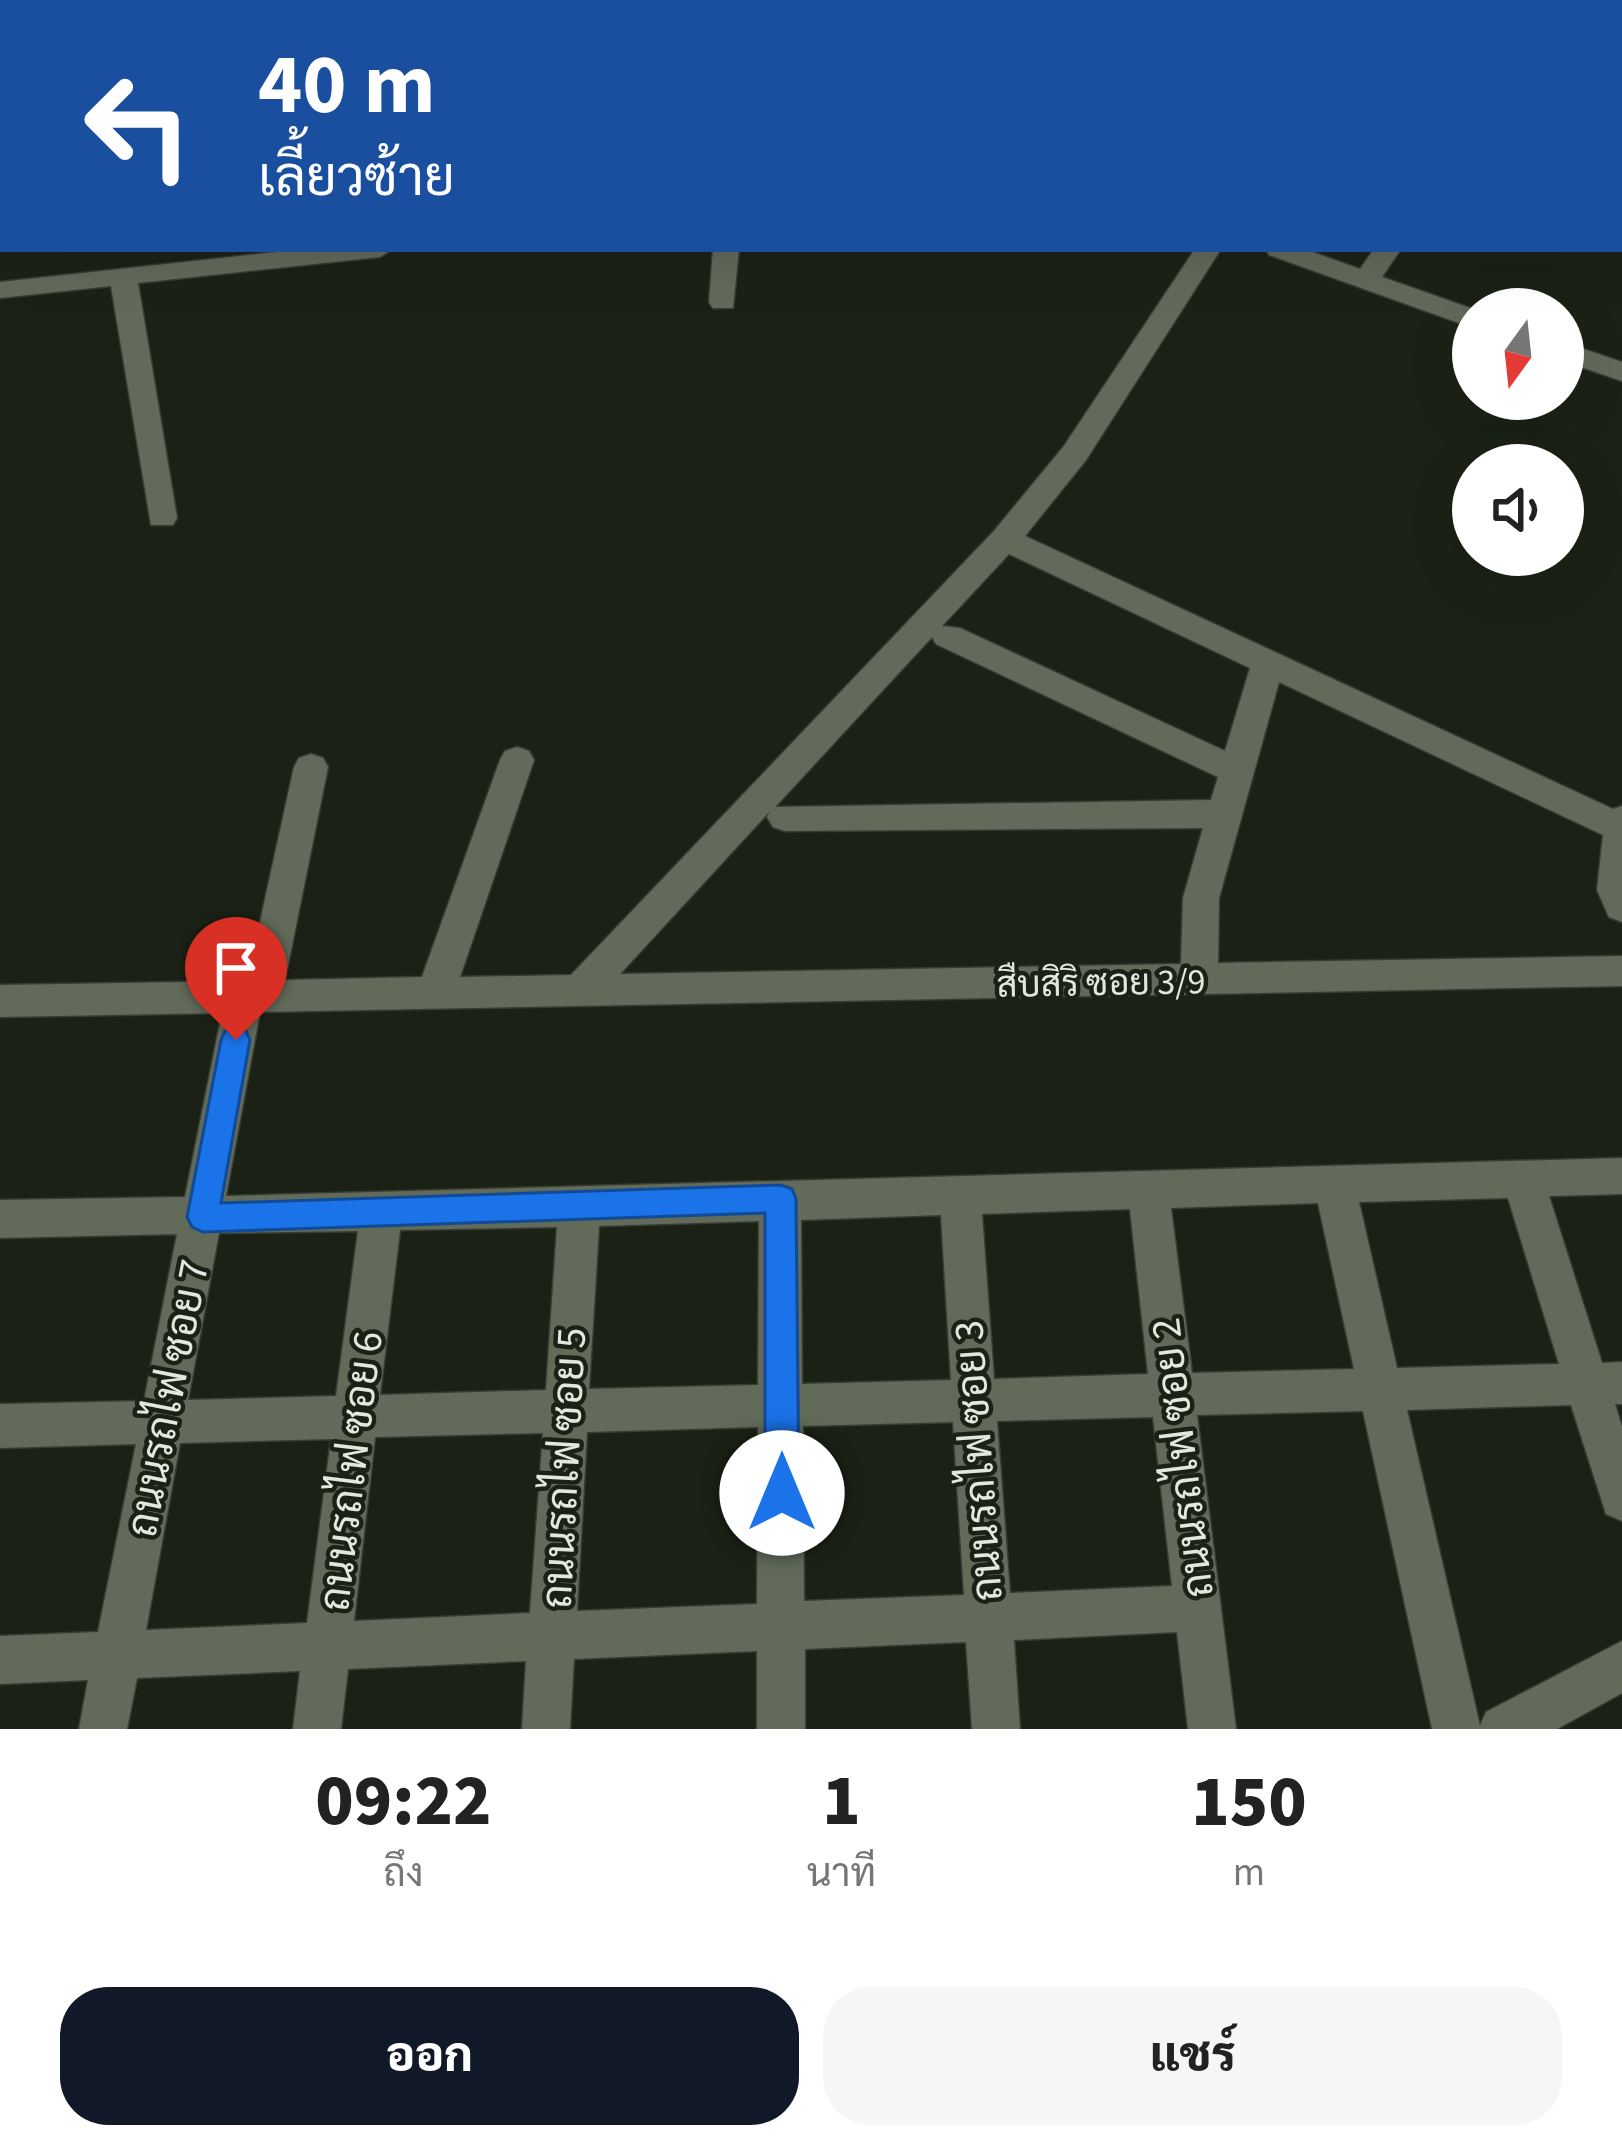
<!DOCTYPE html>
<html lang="th">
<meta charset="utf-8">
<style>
body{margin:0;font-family:"Source Sans 3",Sarabun,sans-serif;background:#f6f6f6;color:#222;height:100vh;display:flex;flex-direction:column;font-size:45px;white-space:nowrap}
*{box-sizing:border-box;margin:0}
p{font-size:39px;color:#767676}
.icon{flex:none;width:66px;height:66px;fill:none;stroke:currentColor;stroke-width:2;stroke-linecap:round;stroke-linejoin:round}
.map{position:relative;height:1729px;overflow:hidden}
.side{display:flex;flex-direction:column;background:#fff;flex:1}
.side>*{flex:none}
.hud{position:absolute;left:0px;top:0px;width:1623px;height:252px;box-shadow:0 12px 48px #0002;background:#1a4fa0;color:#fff;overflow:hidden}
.needle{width:78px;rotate:195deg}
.buttons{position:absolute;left:1452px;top:288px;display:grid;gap:24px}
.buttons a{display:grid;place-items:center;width:132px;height:132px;border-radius:50%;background:#fff;box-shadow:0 12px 48px #0002;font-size:60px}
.pin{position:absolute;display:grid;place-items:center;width:102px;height:102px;color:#fff;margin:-123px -51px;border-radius:50% 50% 50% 0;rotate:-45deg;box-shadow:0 0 12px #0007}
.pin .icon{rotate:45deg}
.me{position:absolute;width:132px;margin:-66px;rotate:0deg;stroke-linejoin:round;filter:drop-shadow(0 0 9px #0008)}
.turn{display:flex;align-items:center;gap:42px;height:252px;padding:0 60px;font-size:54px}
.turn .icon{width:156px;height:156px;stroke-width:2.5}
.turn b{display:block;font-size:84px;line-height:102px}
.eta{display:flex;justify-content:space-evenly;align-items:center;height:204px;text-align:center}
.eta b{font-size:72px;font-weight:800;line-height:84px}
.action{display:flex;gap:24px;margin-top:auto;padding:24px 60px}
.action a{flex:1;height:138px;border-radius:48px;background:#111827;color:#fff;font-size:48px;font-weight:800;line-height:138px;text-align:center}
.action a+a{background:#f6f6f6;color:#222}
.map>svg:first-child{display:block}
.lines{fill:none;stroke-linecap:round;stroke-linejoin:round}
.minor-casing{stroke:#373c33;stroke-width:3}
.minor{fill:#626b5a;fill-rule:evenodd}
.route{fill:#1a73e8;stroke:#114b97;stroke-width:3}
.labels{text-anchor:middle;stroke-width:9;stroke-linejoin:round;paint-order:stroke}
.street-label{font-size:36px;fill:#e3e8df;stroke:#1b2215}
.near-street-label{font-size:42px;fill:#e3e8df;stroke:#1b2215}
</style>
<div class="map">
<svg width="1622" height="1729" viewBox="0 0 1622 1729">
<rect width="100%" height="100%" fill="#1b2215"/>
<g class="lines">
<g class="minor-casing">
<g id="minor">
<polygon points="41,0 67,0 39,3"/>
<polygon points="408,0 434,0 406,3"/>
<polygon points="798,0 822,0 797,3"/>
<polygon points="1180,0 1205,0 1178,3"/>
<polygon points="1336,0 1368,0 1370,3 1338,3"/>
<rect x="1620" y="41" width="2" height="15"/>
<polygon points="3,232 3,249 8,249 0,251"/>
<polygon points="305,249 393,249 380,257 138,283 177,518 173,525 151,525 111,286 0,298 0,282"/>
<polygon points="713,249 739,249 733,308 713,308 709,302"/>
<path d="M1195,249H1221L1086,460L1025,536L1613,809L1622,806V922L1609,917L1597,890L1603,835L1279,682L1219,898L1218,963L1622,956V986L260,1012L226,1196L1622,1158V1194L1549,1196L1602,1363L1622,1362V1404H1615L1622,1427V1521L1606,1514L1571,1405L1407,1410L1480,1726L1486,1712L1622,1641V1693L1557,1729H1432L1363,1411L1197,1415L1236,1729H1188L1177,1632L1014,1640L1020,1729H972L966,1642L805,1649V1729H757V1651L574,1659L570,1729H522L526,1661L348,1669L341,1729H293L300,1671L137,1678L127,1729H79L88,1680L0,1684V1636L98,1632L136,1444L0,1448V1404L144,1401L177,1234L0,1238V1200L185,1197L222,1013L0,1017V985L247,981L294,767L299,758L311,754L323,758L328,767L285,980L422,977L500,760L505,751L517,747L529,751L534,760L460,977L571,975L994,531L1064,446ZM1009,554L1250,668L1225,751L960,628L942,626ZM932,637L936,644L1218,777L1211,800L775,807ZM770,811L767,817L773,827L785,831L1203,828L1183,898L1181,964L620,974ZM1508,1198L1559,1364L1397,1368L1359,1202ZM1318,1203L1354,1369L1192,1373L1171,1208ZM1130,1209L1148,1374L994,1379L982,1214ZM941,1215L951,1380L802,1384L801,1220ZM759,1221L758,1385L589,1389L599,1226ZM557,1227L546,1390L380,1395L400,1230ZM358,1231L336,1396L188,1400L219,1233ZM1153,1417L1172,1586L1010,1593L997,1421ZM953,1422L964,1595L804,1601L803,1426ZM758,1427L757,1604L577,1611L587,1432ZM543,1433L530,1613L354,1621L375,1437ZM331,1439L307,1623L146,1630L180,1443Z"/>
<polygon points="1266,249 1304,249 1360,269 1374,249 1401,249 1382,277 1473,309 1473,328 1269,255"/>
<polygon points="1563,342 1622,362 1622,381 1563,361"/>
</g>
</g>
<use href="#minor" class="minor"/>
</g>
<polygon class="route" points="236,1028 246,1031 250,1040 221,1203 781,1185 792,1189 796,1199 799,1493 794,1505 782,1510 770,1505 765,1493 765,1213 203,1232 192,1227 187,1217 221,1040 225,1031"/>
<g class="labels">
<g class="street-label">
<text transform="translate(1101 982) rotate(-1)" y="13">สืบสิริ ซอย 3/9</text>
</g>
<g class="near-street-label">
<text transform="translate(167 1398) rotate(-79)" y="15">ถนนรถไฟ ซอย 7</text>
<text transform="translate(1181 1458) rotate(-97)" y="15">ถนนรถไฟ ซอย 2</text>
<text transform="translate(977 1461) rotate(-94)" y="15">ถนนรถไฟ ซอย 3</text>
<text transform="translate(563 1468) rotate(-87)" y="15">ถนนรถไฟ ซอย 5</text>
<text transform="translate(350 1471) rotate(-83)" y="15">ถนนรถไฟ ซอย 6</text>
</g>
</g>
</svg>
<div class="buttons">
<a><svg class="needle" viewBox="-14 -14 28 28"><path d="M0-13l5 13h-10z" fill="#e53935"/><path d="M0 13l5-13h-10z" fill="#767676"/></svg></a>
<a><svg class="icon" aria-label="sound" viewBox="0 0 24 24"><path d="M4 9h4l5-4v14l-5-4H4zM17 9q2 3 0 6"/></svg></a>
</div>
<div class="pin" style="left:236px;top:1040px;background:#d93025"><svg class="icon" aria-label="arrive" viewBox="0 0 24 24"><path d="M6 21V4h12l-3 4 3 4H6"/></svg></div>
<svg class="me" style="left:782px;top:1493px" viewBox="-20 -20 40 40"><circle r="19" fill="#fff"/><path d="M0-13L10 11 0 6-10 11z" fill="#1a73e8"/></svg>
<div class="hud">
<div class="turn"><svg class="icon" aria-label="left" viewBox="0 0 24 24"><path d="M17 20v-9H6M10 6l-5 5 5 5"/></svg><div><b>40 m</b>เลี้ยวซ้าย</div></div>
</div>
</div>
<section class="side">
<div class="eta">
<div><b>09:22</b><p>ถึง</p></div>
<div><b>1</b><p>นาที</p></div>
<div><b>150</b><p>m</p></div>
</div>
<div class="action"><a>ออก</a><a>แชร์</a></div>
</section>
